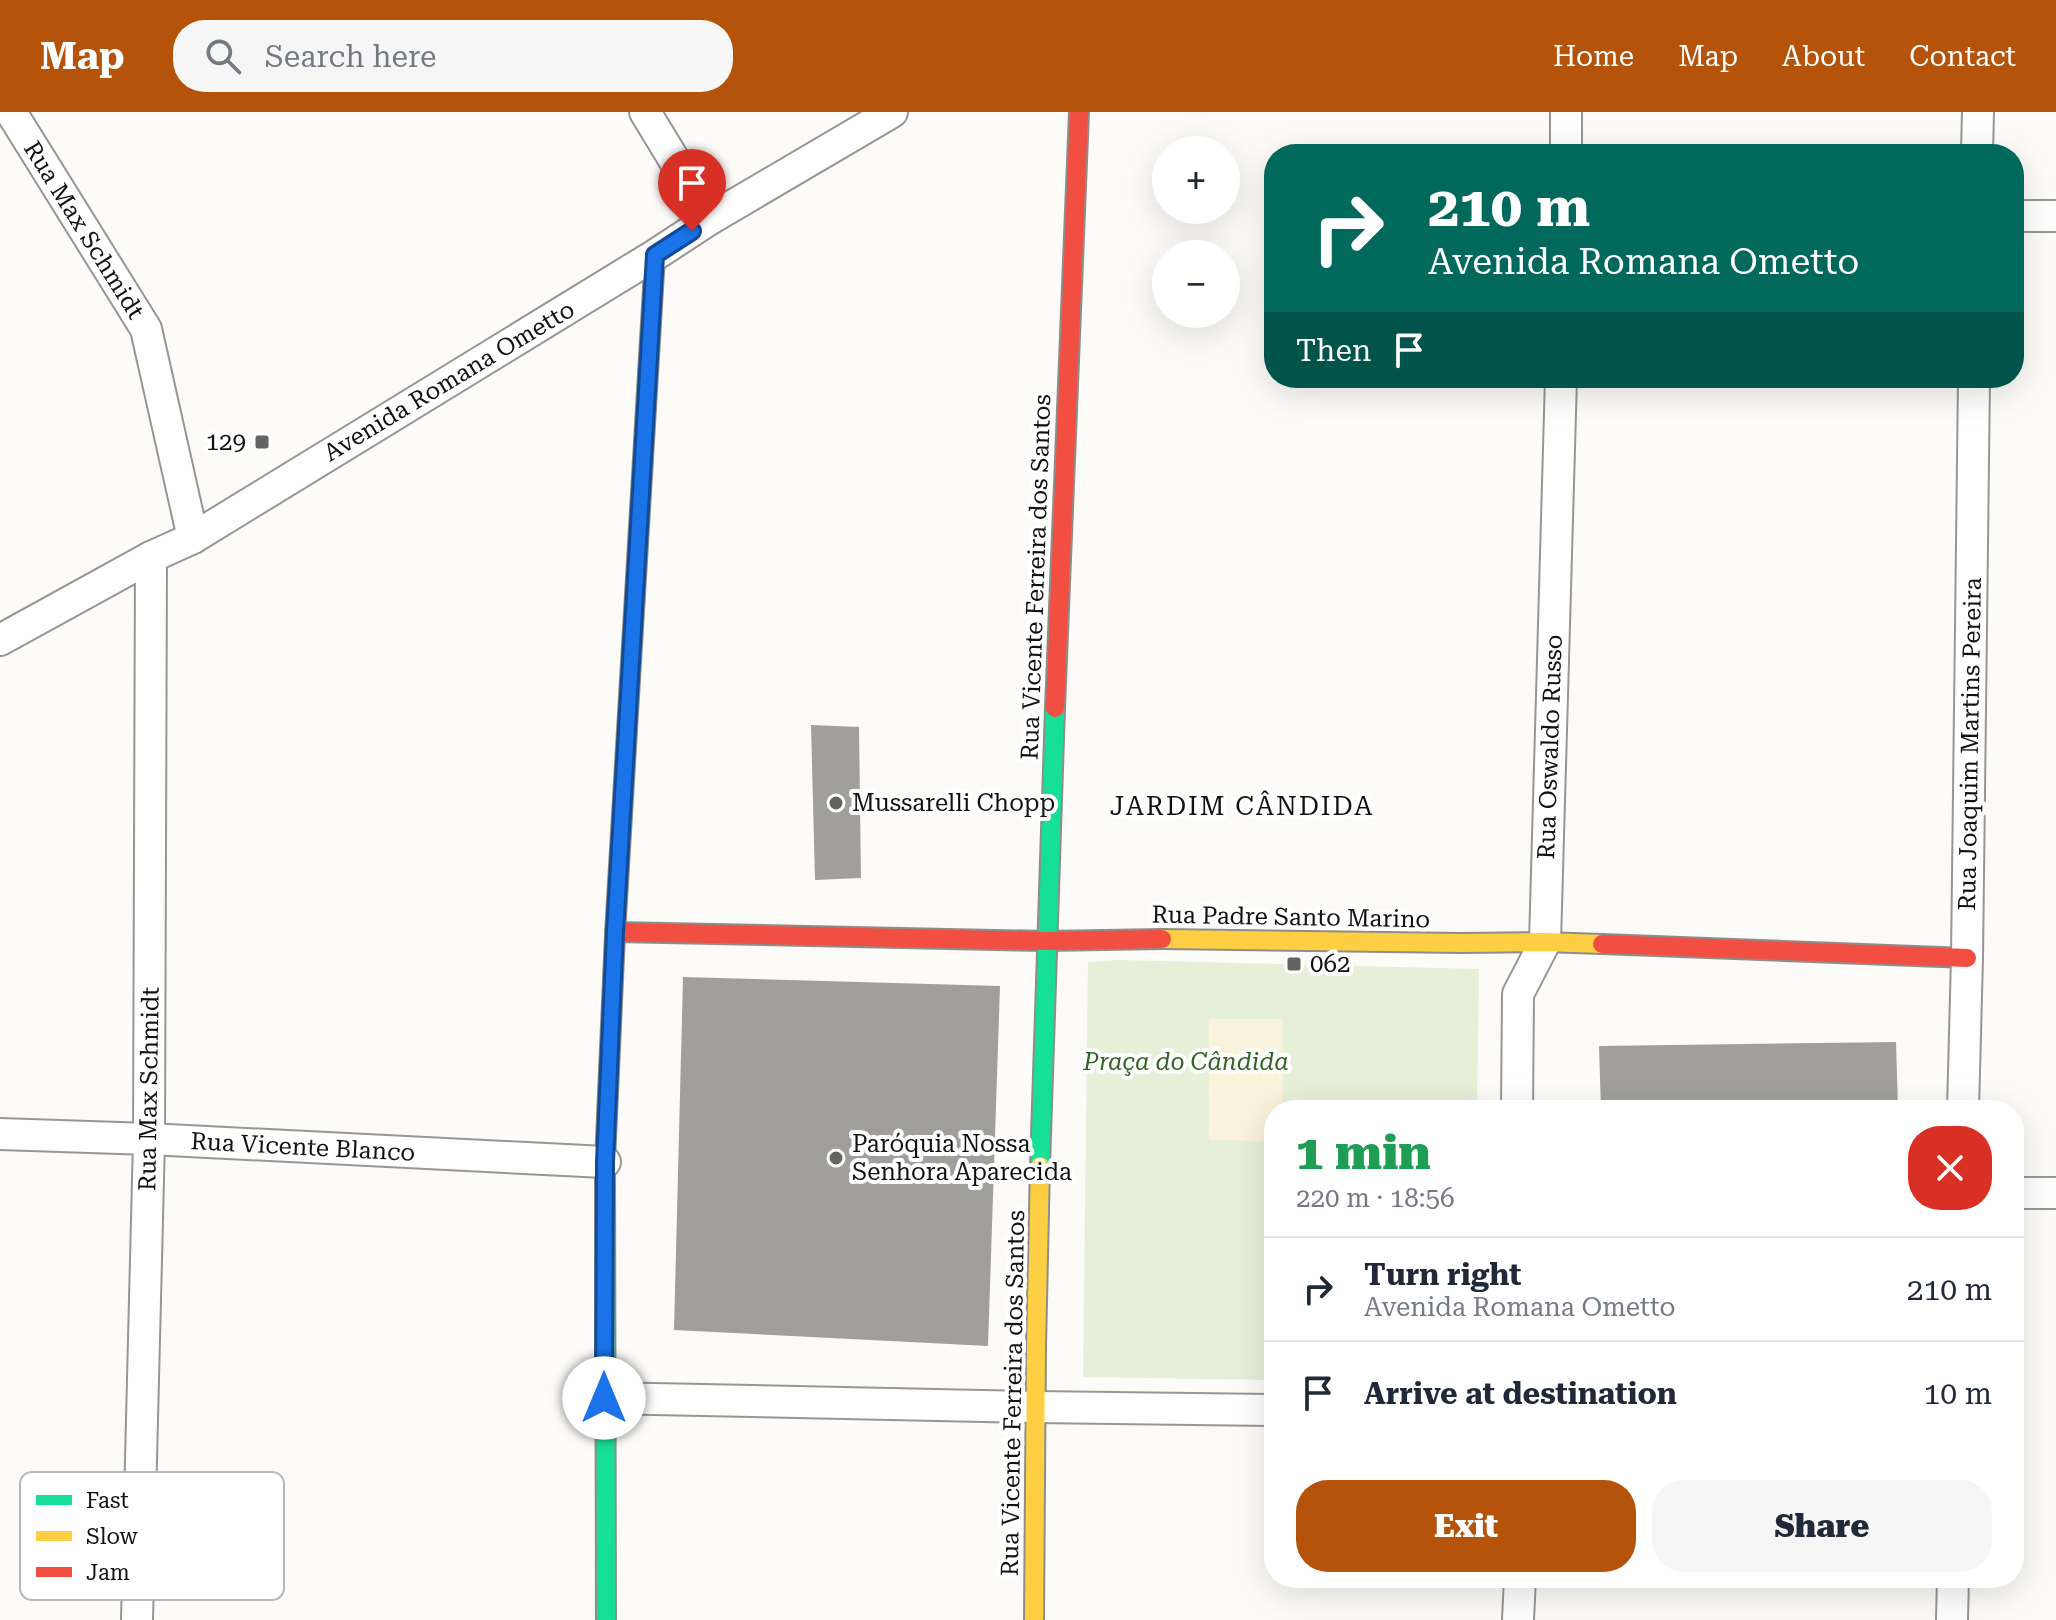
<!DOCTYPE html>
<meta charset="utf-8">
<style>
body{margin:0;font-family:"Roboto Serif",serif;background:#f6f6f7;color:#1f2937;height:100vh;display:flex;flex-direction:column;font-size:30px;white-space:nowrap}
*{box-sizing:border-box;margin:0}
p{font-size:26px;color:#747a83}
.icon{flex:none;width:44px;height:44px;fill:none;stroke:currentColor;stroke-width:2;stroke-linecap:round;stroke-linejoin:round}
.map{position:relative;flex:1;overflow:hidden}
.details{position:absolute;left:1264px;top:988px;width:760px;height:488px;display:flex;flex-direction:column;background:#fff;border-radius:32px;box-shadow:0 8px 32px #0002}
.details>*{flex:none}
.guide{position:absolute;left:1264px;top:32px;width:760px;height:244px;border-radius:32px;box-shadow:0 8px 32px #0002;background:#00695c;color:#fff;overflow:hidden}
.controls{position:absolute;left:1152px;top:24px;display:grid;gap:16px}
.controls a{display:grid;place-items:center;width:88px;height:88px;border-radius:50%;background:#fff;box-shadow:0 8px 32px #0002;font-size:40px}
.pin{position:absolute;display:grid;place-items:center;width:68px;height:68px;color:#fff;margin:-82px -34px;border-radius:50% 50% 50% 0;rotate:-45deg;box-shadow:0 0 8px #0007}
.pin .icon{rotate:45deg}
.me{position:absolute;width:88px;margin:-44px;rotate:0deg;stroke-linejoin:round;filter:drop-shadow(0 0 6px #0008)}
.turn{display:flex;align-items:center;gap:28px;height:168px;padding:0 32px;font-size:36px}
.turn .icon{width:104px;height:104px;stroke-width:2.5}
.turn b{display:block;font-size:56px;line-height:68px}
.then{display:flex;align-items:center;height:76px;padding:0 32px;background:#0003;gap:16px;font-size:30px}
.round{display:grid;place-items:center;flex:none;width:84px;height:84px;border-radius:32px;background:#f6f6f7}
.head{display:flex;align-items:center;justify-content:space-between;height:136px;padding:0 32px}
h1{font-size:48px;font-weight:800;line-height:60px;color:#1e9e55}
.primary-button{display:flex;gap:16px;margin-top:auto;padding:16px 32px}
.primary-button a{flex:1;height:92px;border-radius:32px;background:#b45309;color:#fff;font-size:32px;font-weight:800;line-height:92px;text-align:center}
.primary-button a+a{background:#f6f6f7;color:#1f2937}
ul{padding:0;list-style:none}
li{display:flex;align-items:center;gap:24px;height:104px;padding:0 32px;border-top:2px solid #e0e1e3}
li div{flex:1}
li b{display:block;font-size:30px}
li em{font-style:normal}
header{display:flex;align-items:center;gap:48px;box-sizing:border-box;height:112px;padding:0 40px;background:#b45309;color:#fff}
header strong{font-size:38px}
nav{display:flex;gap:44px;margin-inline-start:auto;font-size:28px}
.search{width:560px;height:72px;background:#f6f6f7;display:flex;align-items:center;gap:20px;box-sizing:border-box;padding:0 28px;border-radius:32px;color:#747a83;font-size:30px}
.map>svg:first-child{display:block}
.green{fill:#e6f0d9}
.sand{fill:#f9f3dc}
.building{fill:#a09f9c}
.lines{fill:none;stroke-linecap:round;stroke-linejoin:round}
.street-casing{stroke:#979695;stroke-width:34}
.fast-casing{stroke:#8d8d8b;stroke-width:22}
.slow-casing{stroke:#8d8d8b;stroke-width:22}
.jam-casing{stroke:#8d8d8b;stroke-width:22}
.street{stroke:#fffefe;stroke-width:30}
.fast{stroke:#16e098;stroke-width:18}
.slow{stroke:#ffcf43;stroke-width:18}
.jam{stroke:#f24e42;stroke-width:18}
.route-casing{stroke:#114b97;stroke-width:20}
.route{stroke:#1a73e8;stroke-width:14}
.poi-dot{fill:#636362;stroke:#fff;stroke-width:3}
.labels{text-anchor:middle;stroke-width:8;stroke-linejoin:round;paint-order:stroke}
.street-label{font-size:24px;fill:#111;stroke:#fff}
.poi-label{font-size:24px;fill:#111;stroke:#fff;text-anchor:start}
.park-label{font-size:24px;font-style:italic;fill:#326425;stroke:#fff}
.neighbourhood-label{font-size:26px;letter-spacing:2px;fill:#111;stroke:#fff}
.key{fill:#fff;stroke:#b8b8b8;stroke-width:2}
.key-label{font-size:22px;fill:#111}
</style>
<header>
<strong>Map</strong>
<div class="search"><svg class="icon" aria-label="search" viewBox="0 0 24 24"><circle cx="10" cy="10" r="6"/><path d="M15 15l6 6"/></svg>Search here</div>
<nav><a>Home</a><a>Map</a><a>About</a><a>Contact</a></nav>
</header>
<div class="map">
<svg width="2056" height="1508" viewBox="0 0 2056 1508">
<rect width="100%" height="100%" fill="#fcfbf7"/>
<polygon class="green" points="1119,848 1479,857 1477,998 1274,998 1274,1268 1083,1265 1088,850"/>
<polygon class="sand" points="1209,907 1283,907 1283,998 1274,998 1274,1029 1209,1028"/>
<g class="building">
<polygon points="811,613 859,615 861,766 815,768"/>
<polygon points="683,865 1000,874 988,1234 674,1218"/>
<polygon points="1896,930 1898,998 1601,998 1599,934"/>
</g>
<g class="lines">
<g class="street-casing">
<g id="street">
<polyline points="11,0 146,217 193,426"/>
<polyline points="645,0 710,107"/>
<polyline points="1566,42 1566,0"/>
<polyline points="1977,42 1978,0"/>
<polyline points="2014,104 2056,104"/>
<polyline points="0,528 151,445 193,426 655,143 710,107 892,0"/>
<polyline points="1517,998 1518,882 1545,830 1561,266"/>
<polyline points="1963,998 1967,846 1974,266"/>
<polyline points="0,1022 149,1027 605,1050"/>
<polyline points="2014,1081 2056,1081"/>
<polyline points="604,1286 1034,1295 1274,1298"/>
<polyline points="137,1508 149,1027 151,445"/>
<polyline points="1518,1508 1520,1466"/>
<polyline points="1952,1508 1953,1466"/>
</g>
</g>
<g class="fast-casing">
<g id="fast">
<polyline points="1040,1054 1055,596"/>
<polyline points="606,1508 605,1050 615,822"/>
</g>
</g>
<g class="slow-casing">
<g id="slow">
<polyline points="1162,827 1462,831 1545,830 1602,832"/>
<polyline points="1034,1508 1036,1235 1040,1054"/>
</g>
</g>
<g class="jam-casing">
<g id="jam">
<polyline points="1055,596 1079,0"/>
<polyline points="615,820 1046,829 1162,827"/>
<polyline points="615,822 655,143"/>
<polyline points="1602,832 1967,846"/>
</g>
</g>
<use href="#street" class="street"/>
<use href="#fast" class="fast"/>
<use href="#slow" class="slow"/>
<use href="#jam" class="jam"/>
</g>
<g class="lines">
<g class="route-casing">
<polyline id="route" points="604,1286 605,1050 615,820 655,143 692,119"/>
</g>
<use href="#route" class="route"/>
</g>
<g class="poi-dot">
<rect x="254" y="322" width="16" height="16" rx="4"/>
<circle cx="836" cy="691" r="8"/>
<rect x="1286" y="844" width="16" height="16" rx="4"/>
<circle cx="836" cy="1046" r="8"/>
</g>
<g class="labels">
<g class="street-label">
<text transform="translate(84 118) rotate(58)" y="8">Rua Max Schmidt</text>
<text transform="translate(449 269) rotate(-31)" y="8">Avenida Romana Ometto</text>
<text transform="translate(1036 465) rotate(-88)" y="8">Rua Vicente Ferreira dos Santos</text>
<text transform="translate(1970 632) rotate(-89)" y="8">Rua Joaquim Martins Pereira</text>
<text transform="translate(1550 635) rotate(-88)" y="8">Rua Oswaldo Russo</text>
<text transform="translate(1291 805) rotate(1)" y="8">Rua Padre Santo Marino</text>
<text transform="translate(149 977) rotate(-89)" y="8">Rua Max Schmidt</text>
<text transform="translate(303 1035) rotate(3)" y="8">Rua Vicente Blanco</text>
<text transform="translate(1013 1281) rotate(-89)" y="8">Rua Vicente Ferreira dos Santos</text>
</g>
<g class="poi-label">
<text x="246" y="338" text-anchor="end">129</text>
<text x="852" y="699">Mussarelli Chopp</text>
<text x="1310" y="860">062</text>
<text x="852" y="1040">Paróquia Nossa<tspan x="852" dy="28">Senhora Aparecida</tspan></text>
</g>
<g class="park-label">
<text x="1186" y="958">Praça do Cândida</text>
</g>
<g class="neighbourhood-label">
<text x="1242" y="703">JARDIM CÂNDIDA</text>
</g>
</g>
<rect x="20" y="1360" width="264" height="128" rx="12" class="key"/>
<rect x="36" y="1383" width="36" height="10" fill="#16e098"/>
<rect x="36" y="1419" width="36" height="10" fill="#ffcf43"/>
<rect x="36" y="1455" width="36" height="10" fill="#f24e42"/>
<g class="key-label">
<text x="86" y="1396">Fast</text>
<text x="86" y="1432">Slow</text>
<text x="86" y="1468">Jam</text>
</g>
</svg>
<div class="controls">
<a>+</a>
<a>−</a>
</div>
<div class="pin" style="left:692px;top:119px;background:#d93025"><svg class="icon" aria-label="arrive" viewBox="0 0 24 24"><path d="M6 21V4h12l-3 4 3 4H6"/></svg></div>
<svg class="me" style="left:604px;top:1286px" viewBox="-20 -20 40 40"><circle r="19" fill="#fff"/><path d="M0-13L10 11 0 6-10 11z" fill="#1a73e8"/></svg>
<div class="guide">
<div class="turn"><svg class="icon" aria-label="right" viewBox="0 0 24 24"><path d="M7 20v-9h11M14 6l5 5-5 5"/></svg><div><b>210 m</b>Avenida Romana Ometto</div></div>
<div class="then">Then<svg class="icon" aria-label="arrive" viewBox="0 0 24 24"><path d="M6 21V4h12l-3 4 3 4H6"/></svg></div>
</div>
<section class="details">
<div class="head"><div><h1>1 min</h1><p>220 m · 18:56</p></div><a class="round" style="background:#d93025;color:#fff"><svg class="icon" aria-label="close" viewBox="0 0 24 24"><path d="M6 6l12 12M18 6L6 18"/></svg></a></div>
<ul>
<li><svg class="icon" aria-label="right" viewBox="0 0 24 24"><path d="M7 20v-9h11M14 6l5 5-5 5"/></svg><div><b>Turn right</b><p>Avenida Romana Ometto</p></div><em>210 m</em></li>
<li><svg class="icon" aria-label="arrive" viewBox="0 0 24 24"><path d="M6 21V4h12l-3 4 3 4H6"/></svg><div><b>Arrive at destination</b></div><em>10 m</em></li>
</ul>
<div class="primary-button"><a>Exit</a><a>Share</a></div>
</section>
</div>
